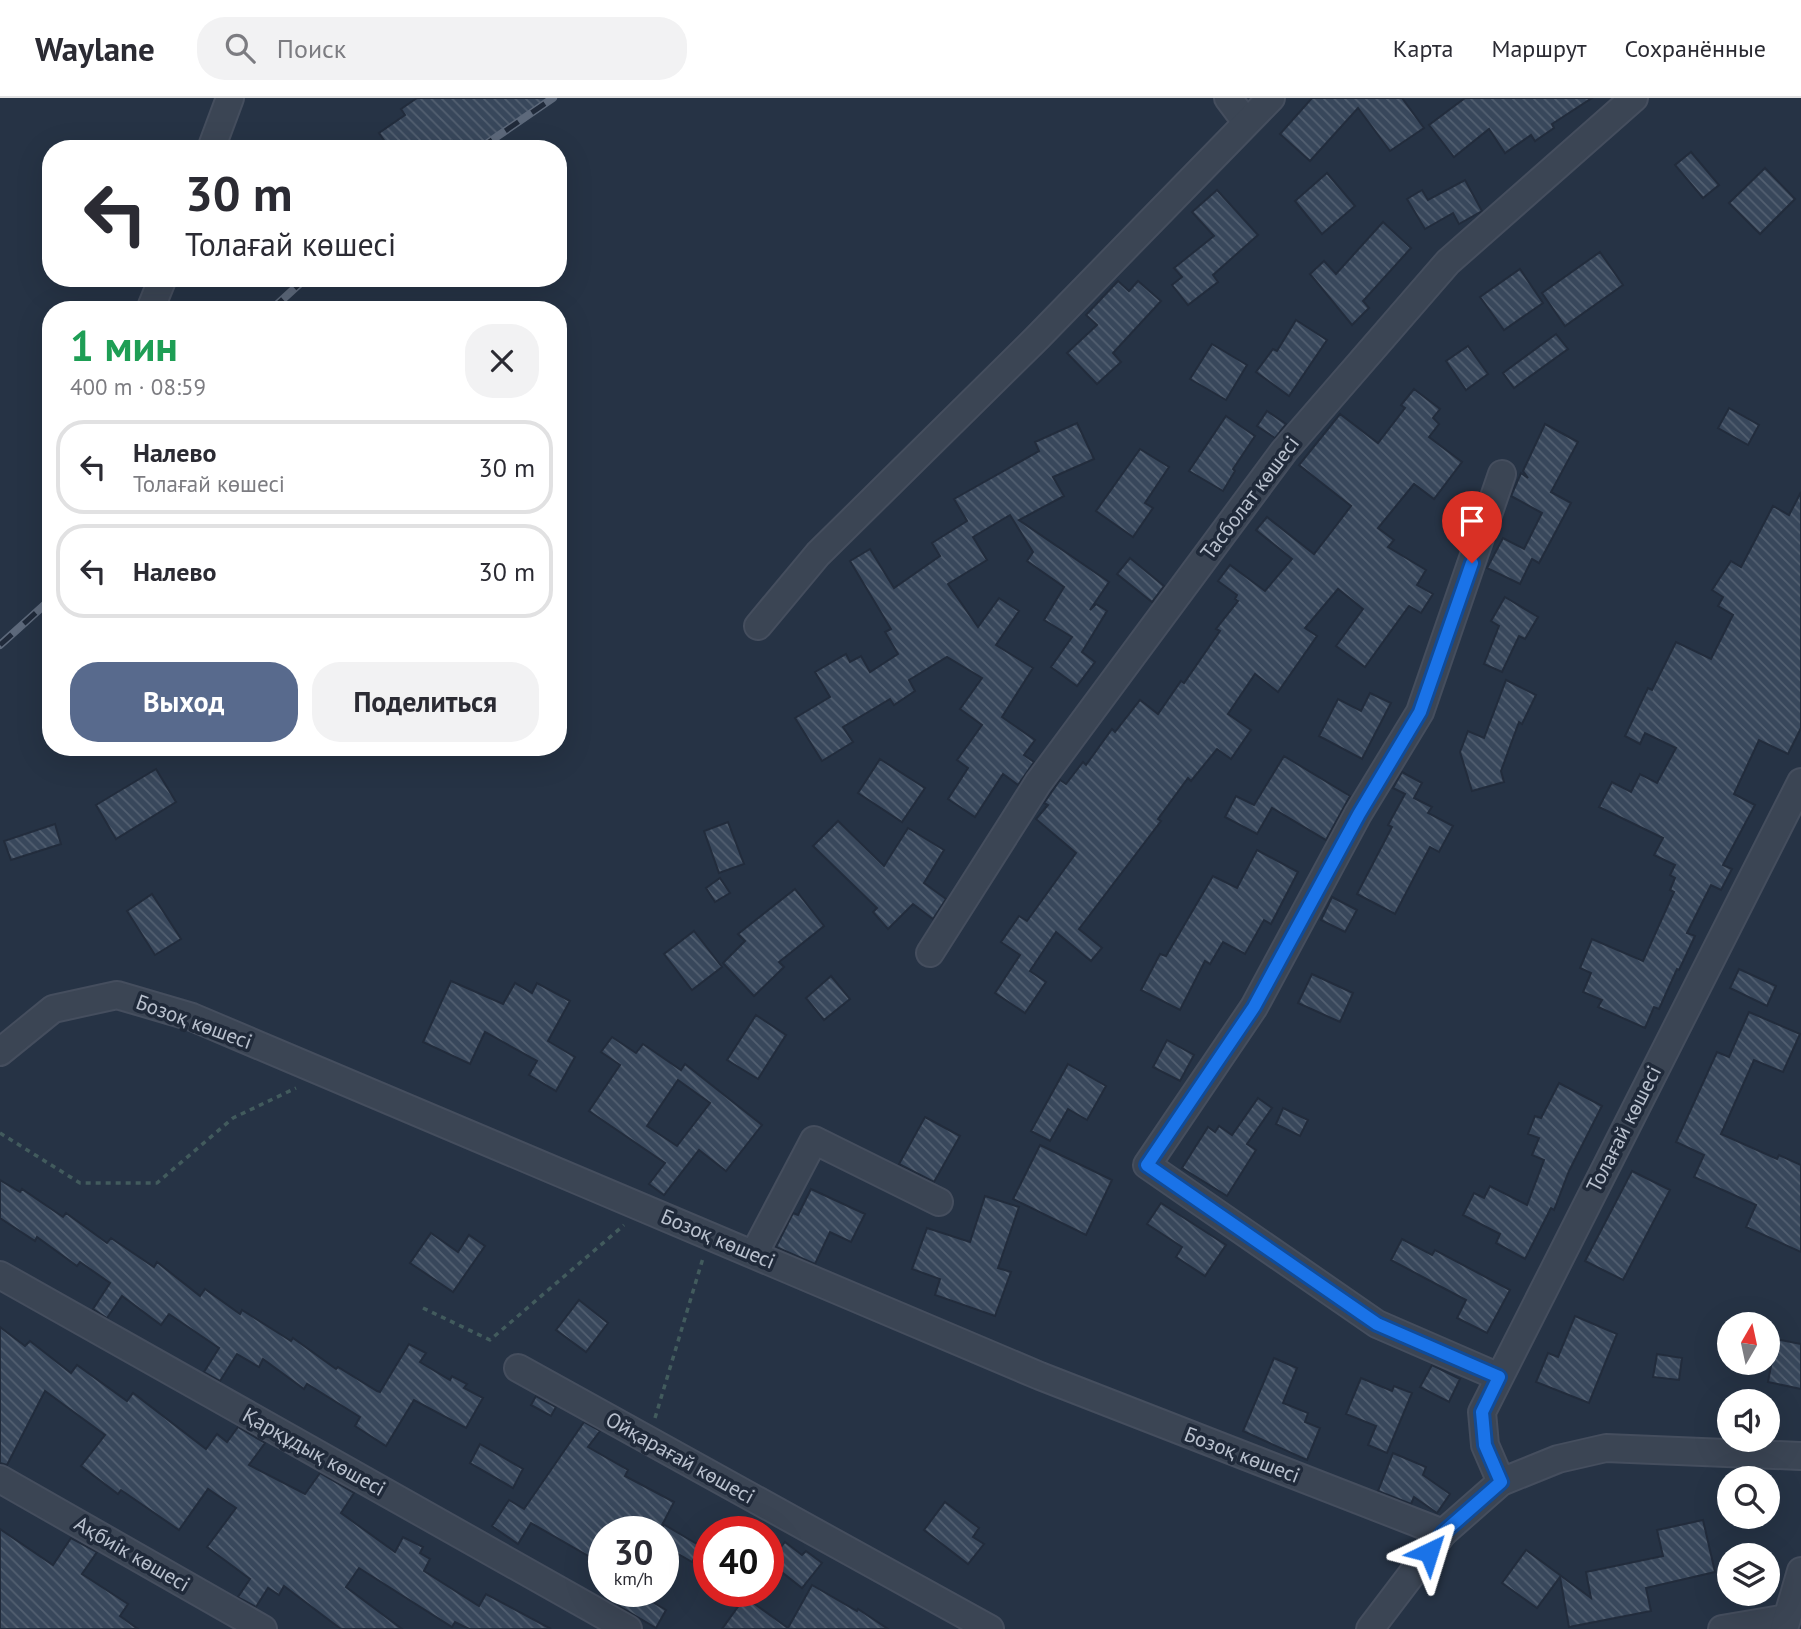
<!DOCTYPE html>
<html lang="ru">
<meta charset="utf-8">
<style>
body{margin:0;font-family:"PT Sans",sans-serif;background:#f2f2f3;color:#2b2b33;height:100vh;display:flex;flex-direction:column;font-size:26px;white-space:nowrap}
*{box-sizing:border-box;margin:0}
p{font-size:23px;color:#7c7c81}
.icon{flex:none;width:38px;height:38px;fill:none;stroke:currentColor;stroke-width:2;stroke-linecap:round;stroke-linejoin:round}
.map{position:relative;flex:1;overflow:hidden}
.sheet{position:absolute;left:42px;top:203px;width:525px;height:455px;display:flex;flex-direction:column;background:#fff;border-radius:28px;box-shadow:0 7px 28px #0002}
.sheet>*{flex:none}
.hud{position:absolute;left:42px;top:42px;width:525px;height:147px;border-radius:28px;box-shadow:0 7px 28px #0002;background:#fff;color:#2b2b33;overflow:hidden}
.needle{width:46px;rotate:9deg}
.tools{position:absolute;left:1717px;top:1214px;display:grid;gap:14px}
.tools a{display:grid;place-items:center;width:63px;height:63px;border-radius:50%;background:#fff;box-shadow:0 7px 28px #0002;font-size:35px}
.speed{position:absolute;left:588px;top:1418px;display:flex;gap:14px;font-size:35px;font-weight:700;text-align:center}
.speed>*{display:grid;place-content:center;width:91px;height:91px;border-radius:50%;background:#fff;box-shadow:0 7px 28px #0002;line-height:1}
.speed small{font-size:18px;font-weight:400}
.speed .limit{border:10px solid #d22;background:#fff;color:#111}
.pin{position:absolute;display:grid;place-items:center;width:60px;height:60px;color:#fff;margin:-72px -30px;border-radius:50% 50% 50% 0;rotate:-45deg;box-shadow:0 0 7px #0007}
.pin .icon{rotate:45deg}
.me{position:absolute;width:77px;margin:-38px;rotate:41deg;stroke-linejoin:round;filter:drop-shadow(0 0 5px #0008)}
.turn{display:flex;align-items:center;gap:24px;height:147px;padding:0 28px;font-size:32px}
.turn .icon{width:91px;height:91px;stroke-width:2.5}
.turn b{display:block;font-size:49px;line-height:60px}
.round{display:grid;place-items:center;flex:none;width:74px;height:74px;border-radius:28px;background:#f2f2f3}
.overview{display:flex;align-items:center;justify-content:space-between;height:119px;padding:0 28px}
h1{font-size:42px;font-weight:800;line-height:52px;color:#1e9e55}
.cta{display:flex;gap:14px;margin-top:auto;padding:14px 28px}
.cta a{flex:1;height:80px;border-radius:28px;background:#586a8d;color:#fff;font-size:28px;font-weight:800;line-height:80px;text-align:center}
.cta a+a{background:#f2f2f3;color:#2b2b33}
ul{padding:0;list-style:none}
li{display:flex;align-items:center;gap:21px;height:94px;margin:0 14px 10px;padding:0 14px;border:4px solid #e1e1e2;border-radius:28px}
li div{flex:1}
li b{display:block;font-size:26px}
li em{font-style:normal}
header{display:flex;align-items:center;gap:42px;box-sizing:border-box;height:98px;padding:0 35px;background:#fff;border-bottom:2px solid #e1e1e2}
header strong{font-size:33px}
nav{display:flex;gap:38px;margin-inline-start:auto;font-size:24px}
.search{width:490px;height:63px;background:#f2f2f3;display:flex;align-items:center;gap:18px;box-sizing:border-box;padding:0 24px;border-radius:28px;color:#7c7c81;font-size:26px}
.map>svg:first-child{display:block}
.building{fill:url(#building-back-hatch);stroke:#222c3c;stroke-width:2;fill-rule:evenodd}
.lines{fill:none;stroke-linecap:round;stroke-linejoin:round}
.minor-casing{stroke:#454e5e;stroke-width:30}
.path{stroke:#425b5d;stroke-width:3.5;stroke-dasharray:5 5;stroke-linecap:butt}
.minor{stroke:#3b4554;stroke-width:26}
.rail-casing{stroke:#5d697b;stroke-width:8}
.rail{stroke:#202a3a;stroke-width:5;stroke-dasharray:16;stroke-linecap:butt}
.route-casing{stroke:#114b97;stroke-width:18}
.route{stroke:#1a73e8;stroke-width:12}
.labels{text-anchor:middle;stroke-width:7;stroke-linejoin:round;paint-order:stroke}
.street-label{font-size:21px;fill:#b9c1ce;stroke:#202a3a}
</style>
<header>
<strong>Waylane</strong>
<div class="search"><svg class="icon" aria-label="search" viewBox="0 0 24 24"><circle cx="10" cy="10" r="6"/><path d="M15 15l6 6"/></svg>Поиск</div>
<nav><a>Карта</a><a>Маршрут</a><a>Сохранённые</a></nav>
</header>
<div class="map">
<svg width="1801" height="1531" viewBox="0 0 1801 1531">
<defs>
<pattern id="building-back-hatch" width="6" height="6" patternUnits="userSpaceOnUse" patternTransform="scale(1.75)"><rect width="6" height="6" fill="#38475b"/><path d="M-1 5l2 2M0 0l6 6M5-1l2 2" fill="none" stroke="#536071"/></pattern>
</defs>
<rect width="100%" height="100%" fill="#263345"/>
<g class="building">
<polygon points="417,0 549,0 476,51 457,51 451,43 440,51 390,51 379,35 405,17 401,11"/>
<polygon points="1312,0 1402,0 1424,30 1390,53 1358,10 1310,63 1280,36"/>
<polygon points="1465,0 1592,0 1552,26 1554,30 1535,43 1531,37 1505,55 1489,31 1454,59 1429,27"/>
<polygon points="1691,54 1719,87 1703,100 1675,67"/>
<polygon points="1765,70 1795,101 1760,136 1729,105"/>
<polygon points="1327,75 1355,108 1322,136 1295,103"/>
<polygon points="1465,82 1482,113 1459,126 1453,115 1425,131 1407,101 1422,92 1428,102"/>
<polygon points="1217,92 1258,137 1213,177 1218,184 1188,207 1172,187 1182,179 1174,170 1214,138 1192,114"/>
<polygon points="1383,124 1411,150 1363,203 1369,210 1352,227 1310,176 1324,163 1336,176"/>
<polygon points="1600,154 1623,187 1565,228 1542,195"/>
<polygon points="1520,171 1543,205 1504,232 1480,199"/>
<polygon points="1118,183 1129,193 1138,183 1161,203 1113,255 1121,264 1097,286 1067,255 1097,227 1086,217"/>
<polygon points="1296,222 1327,242 1289,298 1256,274 1273,251 1277,253"/>
<polygon points="1556,236 1568,251 1514,290 1503,275"/>
<polygon points="1212,246 1247,267 1226,302 1190,281"/>
<polygon points="1468,248 1488,276 1466,292 1446,263"/>
<polygon points="1414,291 1440,311 1433,320 1439,326 1429,339 1462,364 1434,401 1414,386 1378,430 1394,442 1388,449 1426,472 1417,487 1433,496 1421,515 1409,508 1365,569 1336,548 1363,511 1338,491 1305,530 1317,538 1278,594 1255,576 1228,616 1251,632 1231,661 1217,651 1191,683 1188,680 1158,721 1161,723 1079,831 1102,850 1091,863 1056,834 1030,873 1046,884 1025,915 995,895 1020,857 1001,844 1019,818 1027,823 1076,755 1036,721 1048,707 1044,705 1060,682 1066,686 1083,664 1086,667 1112,631 1115,634 1140,602 1158,616 1181,583 1184,585 1220,533 1216,531 1238,503 1235,501 1237,497 1218,483 1230,467 1265,493 1292,461 1256,432 1267,419 1314,456 1332,433 1351,408 1299,367 1340,316 1378,345 1405,310 1401,307"/>
<polygon points="1729,310 1759,327 1748,347 1718,330"/>
<polygon points="1267,313 1286,326 1275,340 1257,328"/>
<polygon points="1226,318 1255,338 1233,371 1235,373 1223,393 1189,373"/>
<polygon points="1077,325 1094,361 1053,379 1064,398 1019,422 1109,484 1090,512 1096,506 1107,513 1082,554 1095,564 1077,588 1051,569 1072,539 1044,522 1064,489 1027,463 1033,454 1010,417 973,439 987,462 948,486 978,529 999,500 1019,513 996,547 1033,570 1002,619 1035,642 1024,657 1034,664 1018,687 1003,676 975,719 948,701 968,670 957,662 982,627 960,611 982,580 947,559 909,582 915,593 894,607 890,601 843,629 853,644 822,663 795,620 830,599 815,574 846,556 850,564 861,558 870,574 898,556 885,534 891,531 850,463 870,451 894,490 940,458 932,445 967,423 954,401 1039,353 1035,344"/>
<polygon points="1545,326 1578,344 1551,394 1571,405 1539,465 1532,461 1520,486 1487,470 1503,440 1524,451 1542,415 1511,398 1521,375 1528,380 1523,373"/>
<polygon points="1140,351 1169,369 1145,405 1153,410 1133,439 1096,413"/>
<polygon points="1801,394 1801,630 1788,656 1759,642 1734,696 1755,707 1723,767 1732,771 1721,792 1711,787 1687,835 1695,838 1679,872 1677,871 1659,911 1654,909 1645,930 1598,909 1602,902 1583,894 1591,875 1580,870 1592,841 1643,863 1674,794 1670,792 1675,780 1670,777 1675,767 1654,757 1663,740 1599,709 1612,684 1631,694 1640,676 1657,685 1676,650 1645,635 1640,646 1625,638 1648,590 1652,592 1676,544 1711,561 1733,517 1718,508 1723,499 1712,492 1731,463 1741,469 1773,408 1789,417"/>
<polygon points="1130,460 1164,488 1152,504 1117,476"/>
<polygon points="1505,499 1538,519 1525,541 1519,538 1502,574 1484,566 1499,528 1491,523"/>
<polygon points="1506,582 1536,597 1522,626 1519,624 1501,673 1504,684 1472,693 1460,654 1468,633 1484,640"/>
<polygon points="1370,595 1391,605 1362,661 1319,638 1338,601 1361,613"/>
<polygon points="1284,658 1350,698 1326,742 1272,710 1257,736 1225,719 1236,698 1254,707"/>
<polygon points="880,661 925,690 902,724 858,695"/>
<polygon points="156,671 176,704 116,741 96,707"/>
<polygon points="1402,674 1422,685 1414,700 1432,709 1428,715 1453,728 1439,754 1430,749 1395,816 1357,796 1392,729 1388,727 1405,696 1393,690"/>
<polygon points="838,723 884,768 908,730 944,752 924,785 946,801 933,821 913,806 888,831 873,814 877,810 813,748"/>
<polygon points="728,724 744,766 719,775 704,733"/>
<polygon points="55,726 61,746 11,762 4,743"/>
<polygon points="1257,752 1298,774 1271,826 1264,822 1245,856 1223,844 1210,866 1205,863 1180,912 1141,892 1160,856 1166,858 1213,778 1237,790"/>
<polygon points="720,780 730,795 715,804 706,790"/>
<polygon points="795,791 824,828 779,864 784,869 754,898 723,865 745,843 738,836"/>
<polygon points="152,796 181,841 155,857 127,813"/>
<polygon points="1332,799 1357,812 1345,834 1321,822"/>
<polygon points="694,833 722,869 692,892 664,856"/>
<polygon points="1739,871 1776,888 1767,908 1730,890"/>
<polygon points="1312,876 1353,895 1340,924 1298,905"/>
<polygon points="831,878 850,901 824,922 806,900"/>
<polygon points="451,883 503,906 515,885 532,895 537,885 570,903 548,943 575,959 556,993 529,977 537,963 485,934 470,966 423,944"/>
<polygon points="1749,914 1800,936 1783,974 1754,962 1721,1036 1777,1061 1779,1057 1801,1067 1801,1154 1746,1129 1756,1107 1694,1079 1704,1057 1676,1044 1717,954 1729,959"/>
<polygon points="756,917 786,937 758,981 727,962"/>
<path d="M612,939L636,955L643,946L681,972L685,966L762,1027L726,1073L699,1052L664,1097L649,1086L665,1065L589,1013L620,967L601,954ZM678,982L710,1005L677,1048L647,1028Z"/>
<polygon points="1167,942 1194,957 1180,983 1153,969"/>
<polygon points="1068,966 1106,988 1087,1022 1068,1011 1050,1043 1031,1033"/>
<polygon points="1559,985 1602,1008 1569,1073 1554,1112 1551,1110 1525,1161 1496,1145 1500,1136 1463,1117 1474,1095 1484,1100 1490,1088 1527,1107 1544,1062 1532,1057 1539,1040 1528,1036 1535,1018 1541,1020"/>
<polygon points="1258,1000 1272,1010 1247,1046 1256,1052 1227,1098 1182,1070 1208,1029 1215,1034 1219,1028 1232,1037"/>
<polygon points="1283,1010 1308,1022 1300,1038 1276,1026"/>
<polygon points="925,1019 960,1038 934,1084 899,1066"/>
<polygon points="1040,1047 1112,1082 1086,1137 1013,1101"/>
<polygon points="1632,1073 1670,1092 1623,1182 1585,1163"/>
<polygon points="0,1082 20,1094 22,1091 63,1119 66,1115 107,1145 111,1140 154,1169 157,1164 200,1198 205,1191 240,1216 242,1212 291,1243 293,1240 336,1271 338,1269 377,1293 380,1294 409,1246 426,1255 420,1264 450,1282 452,1278 467,1286 464,1290 483,1300 466,1330 414,1302 386,1348 355,1328 360,1319 307,1286 304,1291 263,1261 259,1269 237,1256 220,1283 204,1274 219,1250 169,1216 161,1227 122,1198 107,1220 93,1211 110,1185 80,1164 77,1168 37,1139 35,1143 0,1120"/>
<polygon points="811,1091 865,1116 851,1144 830,1134 815,1166 776,1149 793,1115 798,1117"/>
<polygon points="985,1098 1019,1109 998,1170 1011,1174 995,1218 935,1197 940,1181 912,1171 927,1130 970,1144"/>
<polygon points="1161,1105 1226,1147 1205,1178 1176,1159 1182,1149 1147,1126"/>
<polygon points="431,1135 458,1154 469,1137 485,1148 453,1194 410,1165"/>
<polygon points="1402,1141 1432,1157 1435,1152 1510,1192 1487,1235 1457,1220 1466,1202 1391,1162"/>
<polygon points="579,1202 608,1225 586,1254 556,1232"/>
<polygon points="1575,1218 1617,1236 1589,1305 1536,1284 1548,1255 1558,1259"/>
<polygon points="0,1229 25,1248 30,1243 71,1275 77,1267 127,1303 133,1295 206,1351 217,1336 227,1344 238,1329 265,1345 249,1367 305,1396 320,1375 354,1395 341,1415 395,1454 403,1439 423,1449 420,1455 430,1461 424,1473 479,1508 486,1496 551,1531 469,1531 455,1524 452,1529 359,1470 346,1489 402,1531 341,1531 284,1488 279,1497 268,1490 256,1509 238,1499 250,1481 207,1449 236,1410 208,1391 179,1432 121,1392 118,1396 81,1368 105,1337 45,1293 7,1367 0,1365"/>
<polygon points="1776,1241 1801,1246 1801,1291 1768,1284"/>
<polygon points="1657,1256 1682,1260 1679,1282 1653,1279"/>
<polygon points="1274,1260 1297,1270 1283,1305 1308,1315 1305,1324 1320,1330 1307,1362 1243,1333"/>
<polygon points="1432,1267 1460,1281 1449,1304 1420,1289"/>
<polygon points="1361,1280 1392,1293 1394,1288 1412,1295 1387,1355 1368,1347 1376,1328 1346,1316"/>
<polygon points="536,1298 556,1309 551,1318 531,1307"/>
<polygon points="584,1324 600,1333 588,1349 628,1372 625,1378 674,1404 659,1433 604,1433 604,1467 531,1425 518,1446 492,1428 509,1402 524,1411"/>
<polygon points="480,1346 523,1371 513,1390 470,1365"/>
<polygon points="1393,1355 1426,1369 1423,1377 1450,1396 1437,1415 1414,1399 1411,1406 1378,1393"/>
<polygon points="945,1404 979,1430 973,1439 984,1446 968,1466 924,1432"/>
<polygon points="1703,1422 1715,1474 1646,1490 1651,1513 1569,1529 1560,1479 1537,1510 1502,1485 1526,1452 1591,1500 1586,1474 1663,1458 1657,1432"/>
<polygon points="663,1426 702,1449 692,1464 663,1447"/>
<polygon points="0,1431 53,1467 71,1440 97,1454 82,1476 128,1506 120,1518 138,1531 0,1531"/>
<polygon points="785,1444 802,1457 806,1453 822,1465 802,1490 769,1464"/>
<polygon points="812,1487 857,1513 858,1511 888,1531 722,1531 745,1499 788,1530"/>
<polygon points="627,1493 634,1493 666,1512 656,1530 619,1508"/>
</g>
<g class="lines">
<g class="minor-casing">
<g id="minor">
<polyline points="1228,0 1246,24"/>
<polyline points="211,51 230,0"/>
<polyline points="150,212 163,180"/>
<polyline points="758,528 818,456 1038,239 1271,0"/>
<polyline points="930,855 1038,685 1284,353 1448,164 1634,0"/>
<polyline points="0,954 53,911 117,897 192,919 1040,1278 1443,1435"/>
<polyline points="754,1156 814,1042 939,1104"/>
<polyline points="0,1177 628,1531"/>
<polyline points="518,1270 990,1531"/>
<polyline points="1499,1279 1377,1226 1147,1067 1254,909 1358,716 1420,614 1502,376"/>
<polyline points="0,1381 263,1531"/>
<polyline points="1501,1384 1485,1347 1482,1314 1801,684"/>
<polyline points="1370,1531 1443,1435 1501,1384 1558,1361 1606,1350 1801,1358"/>
<polyline points="1722,1531 1787,1520"/>
<polyline points="1784,1531 1801,1473"/>
</g>
</g>
<g class="path">
<polyline points="0,1035 80,1085 157,1085 233,1020 296,990"/>
<polyline points="423,1210 490,1242 624,1127"/>
<polyline points="655,1320 703,1160"/>
</g>
<use href="#minor" class="minor"/>
<g class="rail-casing">
<g id="rail">
<polyline points="479,51 553,0"/>
<polyline points="271,212 306,180"/>
<polyline points="0,547 51,501"/>
</g>
</g>
<use href="#rail" class="rail"/>
</g>
<g class="lines">
<g class="route-casing">
<polyline id="route" points="1429,1454 1443,1435 1501,1384 1485,1347 1482,1314 1499,1279 1377,1226 1147,1067 1254,909 1359,716 1420,614 1472,465"/>
</g>
<use href="#route" class="route"/>
</g>
<g class="labels">
<g class="street-label">
<text transform="translate(1250 400) rotate(-53)" y="7">Тасболат көшесі</text>
<text transform="translate(194 924) rotate(20)" y="7">Бозоқ көшесі</text>
<text transform="translate(1624 1031) rotate(-63)" y="7">Толағай көшесі</text>
<text transform="translate(718 1141) rotate(23)" y="7">Бозоқ көшесі</text>
<text transform="translate(314 1354) rotate(29)" y="7">Қарқұдық көшесі</text>
<text transform="translate(1242 1357) rotate(21)" y="7">Бозоқ көшесі</text>
<text transform="translate(680 1360) rotate(29)" y="7">Ойқарағай көшесі</text>
<text transform="translate(132 1456) rotate(30)" y="7">Ақбиік көшесі</text>
</g>
</g>
</svg>
<div class="tools">
<a><svg class="needle" viewBox="-14 -14 28 28"><path d="M0-13l5 13h-10z" fill="#e53935"/><path d="M0 13l5-13h-10z" fill="#7c7c81"/></svg></a>
<a><svg class="icon" aria-label="sound" viewBox="0 0 24 24"><path d="M4 9h4l5-4v14l-5-4H4zM17 9q2 3 0 6"/></svg></a>
<a><svg class="icon" aria-label="search" viewBox="0 0 24 24"><circle cx="10" cy="10" r="6"/><path d="M15 15l6 6"/></svg></a>
<a><svg class="icon" aria-label="layers" viewBox="0 0 24 24"><path d="M12 4l9 5-9 5-9-5zM3 14l9 5 9-5"/></svg></a>
</div>
<div class="speed"><div>30<small>km/h</small></div><div class="limit">40</div></div>
<div class="pin" style="left:1472px;top:465px;background:#d93025"><svg class="icon" aria-label="arrive" viewBox="0 0 24 24"><path d="M6 21V4h12l-3 4 3 4H6"/></svg></div>
<svg class="me" style="left:1429px;top:1454px" viewBox="-20 -20 40 40"><path d="M0-17L14 15 0 8-14 15z" fill="#1a73e8" stroke="#fff" stroke-width="4"/></svg>
<div class="hud">
<div class="turn"><svg class="icon" aria-label="left" viewBox="0 0 24 24"><path d="M17 20v-9H6M10 6l-5 5 5 5"/></svg><div><b>30 m</b>Толағай көшесі</div></div>
</div>
<section class="sheet">
<div class="overview"><div><h1>1 мин</h1><p>400 m · 08:59</p></div><a class="round"><svg class="icon" aria-label="close" viewBox="0 0 24 24"><path d="M6 6l12 12M18 6L6 18"/></svg></a></div>
<ul>
<li><svg class="icon" aria-label="left" viewBox="0 0 24 24"><path d="M17 20v-9H6M10 6l-5 5 5 5"/></svg><div><b>Налево</b><p>Толағай көшесі</p></div><em>30 m</em></li>
<li><svg class="icon" aria-label="left" viewBox="0 0 24 24"><path d="M17 20v-9H6M10 6l-5 5 5 5"/></svg><div><b>Налево</b></div><em>30 m</em></li>
</ul>
<div class="cta"><a>Выход</a><a>Поделиться</a></div>
</section>
</div>
